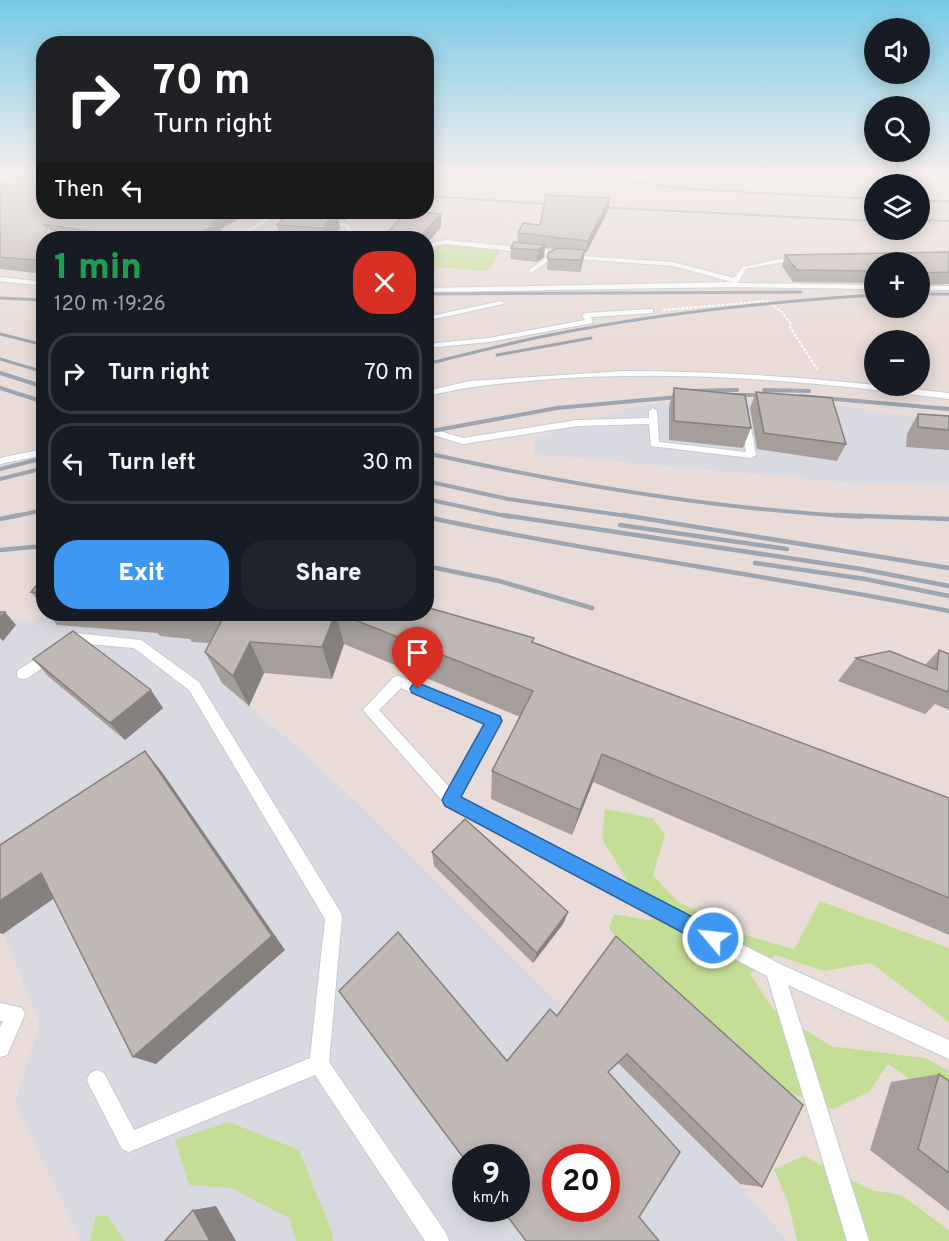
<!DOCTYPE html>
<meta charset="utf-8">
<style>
body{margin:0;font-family:Overpass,sans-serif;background:#20242c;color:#f1f3f6;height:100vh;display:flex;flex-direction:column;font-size:22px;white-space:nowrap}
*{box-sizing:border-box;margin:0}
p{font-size:20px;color:#9ea1a6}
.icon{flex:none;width:33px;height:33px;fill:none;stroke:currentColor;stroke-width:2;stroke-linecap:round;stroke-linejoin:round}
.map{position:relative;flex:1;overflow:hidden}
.details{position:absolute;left:36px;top:231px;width:398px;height:390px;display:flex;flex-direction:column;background:#171b24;border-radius:24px;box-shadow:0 3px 15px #0003}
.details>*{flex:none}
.hud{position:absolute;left:36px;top:36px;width:398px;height:183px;border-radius:24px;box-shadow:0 3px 15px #0003;background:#202124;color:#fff;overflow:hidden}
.fabs{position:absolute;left:864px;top:18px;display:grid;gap:12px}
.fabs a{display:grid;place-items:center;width:66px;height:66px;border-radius:50%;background:#171b24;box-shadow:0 3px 15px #0003;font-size:30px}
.speed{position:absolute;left:452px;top:1144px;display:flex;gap:12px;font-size:30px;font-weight:700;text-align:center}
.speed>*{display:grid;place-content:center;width:78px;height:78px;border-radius:50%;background:#171b24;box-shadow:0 3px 15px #0003;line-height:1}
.speed small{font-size:15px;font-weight:400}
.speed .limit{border:9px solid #d22;background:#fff;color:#111}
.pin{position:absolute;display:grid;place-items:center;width:51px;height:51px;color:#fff;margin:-62px -26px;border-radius:50% 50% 50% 0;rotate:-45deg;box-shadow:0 0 6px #0007}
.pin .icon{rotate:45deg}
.me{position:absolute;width:66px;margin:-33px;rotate:298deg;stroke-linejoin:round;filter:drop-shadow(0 0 4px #0008)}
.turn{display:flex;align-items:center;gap:21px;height:126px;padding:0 18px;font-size:27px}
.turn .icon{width:78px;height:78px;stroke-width:2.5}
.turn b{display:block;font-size:42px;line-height:51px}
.then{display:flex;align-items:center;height:57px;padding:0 18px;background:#0003;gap:12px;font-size:22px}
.round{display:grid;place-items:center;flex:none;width:63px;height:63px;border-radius:24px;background:#20242c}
.overview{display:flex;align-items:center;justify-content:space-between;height:102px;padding:0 18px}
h1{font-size:36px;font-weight:800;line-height:45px;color:#1e9e55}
.primary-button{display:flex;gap:12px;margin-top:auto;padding:12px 18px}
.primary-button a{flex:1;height:69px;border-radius:24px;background:#3e97f0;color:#fff;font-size:24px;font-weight:800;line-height:69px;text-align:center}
.primary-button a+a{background:#20242c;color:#f1f3f6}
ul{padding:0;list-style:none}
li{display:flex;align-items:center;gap:18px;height:81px;margin:0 12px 9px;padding:0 6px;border:3px solid #363941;border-radius:24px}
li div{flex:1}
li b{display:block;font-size:22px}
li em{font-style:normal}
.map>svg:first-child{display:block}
.industrial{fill:#d9d9e1;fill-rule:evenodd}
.green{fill:#c5de96}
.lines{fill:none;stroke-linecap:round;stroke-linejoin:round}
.lane-casing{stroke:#c4ccd4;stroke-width:2}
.path-far1{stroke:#fff;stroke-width:1.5;stroke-dasharray:2 1.5;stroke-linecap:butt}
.path{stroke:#fff;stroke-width:2;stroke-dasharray:3 1.5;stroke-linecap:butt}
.lane{fill:#fff;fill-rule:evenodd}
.rail-far3{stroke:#9ca5b0;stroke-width:2}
.rail-far2{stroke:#9ca5b0;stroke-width:3}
.rail-far1{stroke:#9ca5b0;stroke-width:4}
.rail{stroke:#9ca5b0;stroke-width:4.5}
.wall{fill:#a59e9b}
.shaded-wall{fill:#86817e}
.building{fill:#c0b8b4;stroke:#86817e;stroke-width:1.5;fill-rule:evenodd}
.route{fill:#3e97f0;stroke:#28629c;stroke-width:1.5}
</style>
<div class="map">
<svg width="949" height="1241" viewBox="0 0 949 1241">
<rect width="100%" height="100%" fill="#e9dcd8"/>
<g class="industrial">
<polygon points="735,399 833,405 949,422 949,485 856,483 533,454 536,438 635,406"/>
<path d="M44,614H255L222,683L322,768L413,858L740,1184L787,1241H81L15,1102L40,1024L0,926V616L36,621ZM465,1158H516V1209H465ZM555,1158H606V1209H555Z"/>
</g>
<g class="green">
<polygon points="448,244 496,249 500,251 490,269 482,271 427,266 426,260 438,246"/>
<polygon points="605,809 652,818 665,835 653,875 677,901 748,936 794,949 820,901 949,948 949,1022 871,963 824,971 775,955 750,974 773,1009 831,1046 925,1058 949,1071 949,1107 888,1064 869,1092 833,1109 780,1089 609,929 614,914 652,921 602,839"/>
<polygon points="229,1122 299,1150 332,1232 333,1241 296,1241 289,1218 231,1188 189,1185 175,1140"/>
<polygon points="804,1156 871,1190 901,1195 949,1230 949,1241 797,1241 788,1202 774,1169"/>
<polygon points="96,1216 107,1216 125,1241 90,1241"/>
</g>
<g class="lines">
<g class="lane-casing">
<g id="lane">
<polygon points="476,172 494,172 628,190 625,192"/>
<polygon points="271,215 301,219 298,221 274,218 240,238 234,238"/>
<polygon points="324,221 349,224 353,232 347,238 341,238 347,232 345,227 322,224"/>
<polygon points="446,240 548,250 557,255 531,273 529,272 529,270 550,255 446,244 436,245 426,253 426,248 432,243"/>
<polygon points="567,255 673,262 734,278 742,267 779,259 798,258 800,259 800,261 779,263 746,269 738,283 874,285 874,289 733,287 426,292 426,288 732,282 673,266 565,258 565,256"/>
<polygon points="0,277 44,282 44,286 0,281"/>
<rect x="920" y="286" width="29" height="4"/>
<polygon points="501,301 504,303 503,304 426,321 426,317"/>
<polygon points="650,309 653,309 653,313 591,317 593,323 489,342 426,348 426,344 489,338 585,320 582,315 586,313"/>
<path d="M624,371C734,371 842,380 949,393V399C813,381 676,369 539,380C499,384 464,386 426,397V391L470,381Z"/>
<polygon points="653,408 657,411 659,442 746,452 742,419 746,416 749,417 756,455 751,458 651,446 649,424 577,426 463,444 426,433 426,427 463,438 577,420 649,418 649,411"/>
<polygon points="44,449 44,455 0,464 0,458"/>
<polygon points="75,633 141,640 199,682 340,911 342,917 329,1062 446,1233 449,1241 425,1241 315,1075 129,1152 122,1149 90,1087 87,1080 90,1073 97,1070 104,1073 134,1130 310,1058 325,919 189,690 134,648 77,643 68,647 64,645 62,642 64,639"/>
<polygon points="49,651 53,652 55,656 53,660 28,678 23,679 18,678 17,674 18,670"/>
<path d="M399,676L499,717L501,721L499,725L460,797L780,964L949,1040V1059L788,985L869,1241H847L767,976L446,805L363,710L394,677ZM401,688L485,724L450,788L379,710Z"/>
<polygon points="0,1003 22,1008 25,1014 7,1055 0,1057 0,1027 3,1021 0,1021"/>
</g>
</g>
<g class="path-far1">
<polyline points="838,195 874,196"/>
<polyline points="920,197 949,198"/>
</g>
<polyline class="path" points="663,310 766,301 781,311 791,324 790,327 817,369"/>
<use href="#lane" class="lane"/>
<g class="rail-far3">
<polyline points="554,172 690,189 874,199"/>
<polyline points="928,172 949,175"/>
<polyline points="426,196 561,205"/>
<polyline points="920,201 949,201"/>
<polyline points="594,207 874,221"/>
<polyline points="920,220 949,221"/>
</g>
<g class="rail-far2">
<polyline points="426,294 801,292"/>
<polyline points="920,294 949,294"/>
<polyline points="0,298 44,300"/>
<polyline points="0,334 44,345"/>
<polyline points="497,355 591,338"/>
<polyline points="0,359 44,372"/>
<path d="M426,364C469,354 512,342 555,334C661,313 767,302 874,295"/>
</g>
<g class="rail-far1">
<polyline points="42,371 44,372"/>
<polyline points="0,373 44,387"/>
<polyline points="0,388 44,402"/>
<polyline points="764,390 809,391"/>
<polyline points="683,391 737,390"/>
<polyline points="728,395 773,395"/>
<polyline points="800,396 949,409"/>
<polyline points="426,432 557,408 689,396"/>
<path d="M426,453C570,485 714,509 862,517"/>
<polyline points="0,469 44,458"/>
<polyline points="0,479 44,468"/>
<polyline points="426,481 508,499 634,517"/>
<polyline points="426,499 510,517"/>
<polyline points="11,517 44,510"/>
</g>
<g class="rail">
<polyline points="503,515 861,569 949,586"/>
<polyline points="623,515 949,568"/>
<polyline points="834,515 949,519"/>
<path d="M426,517C599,554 775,576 949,611"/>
<polyline points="0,519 19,515"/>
<polyline points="620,525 787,549"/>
<polyline points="0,550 44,546"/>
<polyline points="755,563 865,579 949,596"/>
<polyline points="426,566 499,581 592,608"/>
</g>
</g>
<g class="wall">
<polygon points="0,172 44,212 250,212 221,229 222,233 219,234 219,237 217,238 44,238 44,274 0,269"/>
<polygon points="609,209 586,253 584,253 583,261 580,272 547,270 548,253 555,249 545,248 544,257 537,262 510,259 511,248 517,243 518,233 540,225"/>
<polygon points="290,212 353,212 345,221 338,220 340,228 331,238 280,238 277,225"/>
<polygon points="949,252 949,284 920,285 920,262 874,262 874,283 793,282 782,266 785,255"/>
<polygon points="674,388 751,428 743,448 669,440 669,407"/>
<polygon points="756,392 846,444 837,461 757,449 750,408"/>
<polygon points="918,414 949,416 949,450 906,447 907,434"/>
<polygon points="44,576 44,608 31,592"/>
<polygon points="48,614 426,614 533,643 949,798 949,935 593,782 572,835 491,799 492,771 520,717 344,644 332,679 264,673 249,706 222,683 205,652 210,643 192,642 190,639 160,636 158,633 57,625"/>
<polygon points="939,650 949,654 949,710 935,704 925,714 838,681 856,658 925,665"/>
<polygon points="33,659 163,708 125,740 49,677"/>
<polygon points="432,852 568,912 563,924 533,963 434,866"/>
<polygon points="616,936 762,1187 740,1184 618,1063 507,1061 557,1016"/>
<polygon points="939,1074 949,1081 949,1211 870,1150 891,1082"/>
</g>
<g class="shaded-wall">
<polygon points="900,172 907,172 899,176"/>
<polygon points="610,198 609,209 586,253 588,241"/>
<polygon points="226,212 250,212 221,229 222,233 219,234 219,237 217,238 192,238 212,219"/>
<polygon points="337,212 340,228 331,238 325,238 323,228"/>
<polygon points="344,212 353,212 345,221"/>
<polygon points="441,214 441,227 426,245 426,238 420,238 424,232"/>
<polygon points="545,245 544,257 537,262 538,250"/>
<polygon points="585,250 583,261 580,272 581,260"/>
<polygon points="5,612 16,625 3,641 0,638 0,618"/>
<polygon points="335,614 336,614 344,644 332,679 322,647"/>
<polygon points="250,642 264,673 249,706 233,676"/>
<polygon points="151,690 163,708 125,740 110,723"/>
<polygon points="145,751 162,772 285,950 156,1064 133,1057"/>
<polygon points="602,754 593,782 572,835 580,810"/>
<polygon points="41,873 66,890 3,934 0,933 0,901"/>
<polygon points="568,912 563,924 533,963 537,953"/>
<polygon points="216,1206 236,1241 210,1241 193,1210"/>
</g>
<g class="building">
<polygon points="0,172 44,172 44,212 226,212 212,219 218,220 212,223 216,224 192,238 135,238 42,224 70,238 44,238 44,261 0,257"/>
<polygon points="546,195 610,198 588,241 518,233 523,223 540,225"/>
<polygon points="290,212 337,212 323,228 277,225"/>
<polygon points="406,212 424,212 441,214 424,232 420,238 383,238"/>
<polygon points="514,242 545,245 538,250 511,248"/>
<polygon points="557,248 585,250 581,260 548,259 548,253"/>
<polygon points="949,252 949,272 920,273 920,262 874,262 874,271 797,270 785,255"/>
<polygon points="674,388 745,395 751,428 674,421"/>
<polygon points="756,392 832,398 846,444 764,433"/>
<polygon points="918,414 949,416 949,430 918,427"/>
<polygon points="44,576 44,593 31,592"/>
<polygon points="426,607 534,638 532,642 949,798 949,898 602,754 580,810 492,771 533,691 340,614 426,614"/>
<polygon points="0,612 5,612 0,618"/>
<polygon points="219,614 335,614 322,647 250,642 233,676 205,652 225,614"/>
<polygon points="73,631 151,690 110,723 33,659"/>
<polygon points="939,650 949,654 949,687 948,692 856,658 890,651 937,670"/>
<polygon points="145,751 272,936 133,1057 41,873 0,901 0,845"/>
<polygon points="465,819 568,912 537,953 432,852"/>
<path d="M398,932L507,1061L550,1009L557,1016L616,936L803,1105L762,1187L627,1054L608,1072L680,1152L639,1217L659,1241H526L502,1209H516V1158H465V1160L339,991ZM555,1158H606V1209H555Z"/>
<polygon points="939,1074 949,1081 949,1173 918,1149"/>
<polygon points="193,1210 210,1241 165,1241"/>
</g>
<linearGradient id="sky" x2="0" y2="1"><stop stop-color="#77c9e6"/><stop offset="0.5" stop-color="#f5efed"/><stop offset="1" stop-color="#f5efed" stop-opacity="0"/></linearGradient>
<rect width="949" height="346" fill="url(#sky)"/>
<polygon class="route" points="418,683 500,716 502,721 461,797 720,931 723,938 720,945 713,948 706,945 445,806 442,800 445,794 484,724 412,693 410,689 412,685"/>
</svg>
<div class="fabs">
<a><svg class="icon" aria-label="sound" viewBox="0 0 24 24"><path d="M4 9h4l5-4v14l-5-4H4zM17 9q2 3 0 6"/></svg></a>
<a><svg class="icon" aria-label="search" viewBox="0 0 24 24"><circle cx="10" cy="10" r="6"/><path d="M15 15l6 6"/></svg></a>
<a><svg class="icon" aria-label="layers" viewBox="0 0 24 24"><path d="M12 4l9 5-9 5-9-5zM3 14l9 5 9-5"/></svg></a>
<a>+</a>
<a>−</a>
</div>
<div class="speed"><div>9<small>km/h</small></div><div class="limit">20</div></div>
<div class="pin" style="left:418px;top:689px;background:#d93025"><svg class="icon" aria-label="arrive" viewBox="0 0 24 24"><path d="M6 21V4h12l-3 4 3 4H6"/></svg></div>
<svg class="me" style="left:713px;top:938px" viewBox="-20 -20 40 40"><circle r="17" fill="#3e97f0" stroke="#fff" stroke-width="3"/><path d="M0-11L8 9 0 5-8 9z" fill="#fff"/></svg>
<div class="hud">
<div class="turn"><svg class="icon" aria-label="right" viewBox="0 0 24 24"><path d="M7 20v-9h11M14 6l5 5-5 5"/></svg><div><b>70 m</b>Turn right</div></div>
<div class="then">Then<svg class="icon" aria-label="left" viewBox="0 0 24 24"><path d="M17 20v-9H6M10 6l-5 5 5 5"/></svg></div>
</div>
<section class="details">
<div class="overview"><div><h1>1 min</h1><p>120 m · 19:26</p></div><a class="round" style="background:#d93025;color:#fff"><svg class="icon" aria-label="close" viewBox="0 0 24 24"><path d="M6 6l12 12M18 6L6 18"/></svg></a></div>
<ul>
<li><svg class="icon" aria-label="right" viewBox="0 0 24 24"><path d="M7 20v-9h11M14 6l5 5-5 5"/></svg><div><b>Turn right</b></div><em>70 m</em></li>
<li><svg class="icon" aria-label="left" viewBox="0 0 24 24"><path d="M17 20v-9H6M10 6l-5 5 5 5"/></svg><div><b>Turn left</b></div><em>30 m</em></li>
</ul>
<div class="primary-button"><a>Exit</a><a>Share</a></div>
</section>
</div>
